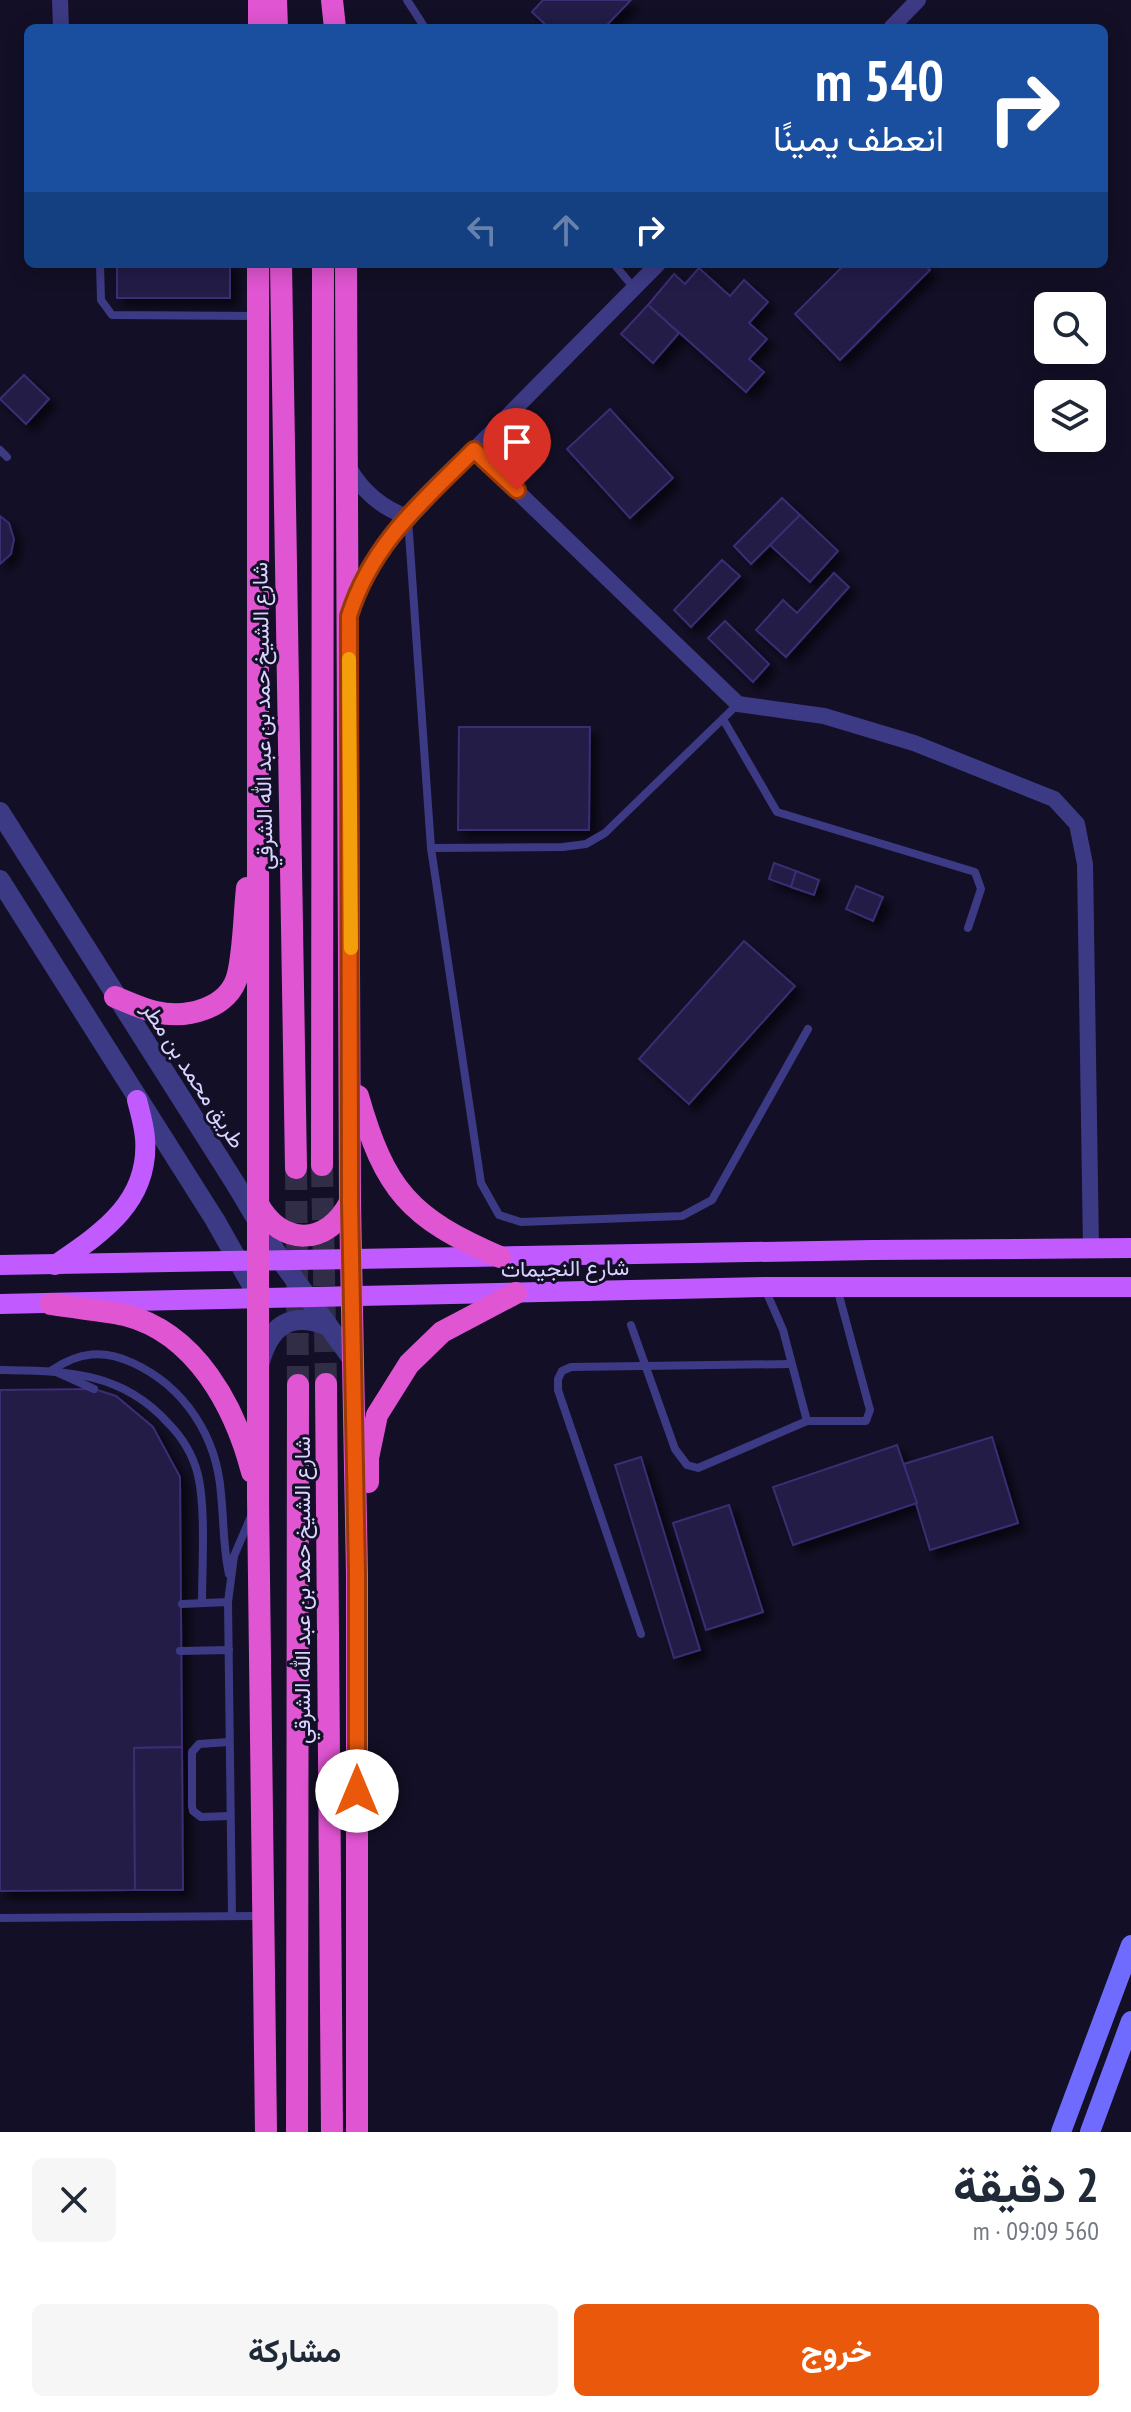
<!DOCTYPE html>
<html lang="ar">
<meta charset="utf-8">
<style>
body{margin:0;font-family:"PT Sans Narrow",Vazirmatn,sans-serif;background:#f6f6f7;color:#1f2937;direction:rtl;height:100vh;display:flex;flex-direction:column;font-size:30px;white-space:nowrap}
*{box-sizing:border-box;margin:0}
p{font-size:26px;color:#747a83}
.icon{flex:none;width:44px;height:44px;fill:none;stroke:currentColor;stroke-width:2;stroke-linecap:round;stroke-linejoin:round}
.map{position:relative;height:2132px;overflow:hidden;direction:ltr}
.side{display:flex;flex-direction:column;background:#fff;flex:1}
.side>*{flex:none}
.banner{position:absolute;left:24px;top:24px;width:1084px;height:244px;border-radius:12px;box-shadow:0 4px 20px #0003;direction:rtl;background:#1a4fa0;color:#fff;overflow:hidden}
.controls{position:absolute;left:1034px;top:292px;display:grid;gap:16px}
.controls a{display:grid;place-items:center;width:72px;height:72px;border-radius:12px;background:#fff;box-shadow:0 4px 20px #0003;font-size:40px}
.pin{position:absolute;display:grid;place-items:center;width:68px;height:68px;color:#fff;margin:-82px -34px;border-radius:50% 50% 50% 0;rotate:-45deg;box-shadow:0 0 8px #0007}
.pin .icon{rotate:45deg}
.me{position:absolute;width:88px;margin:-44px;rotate:0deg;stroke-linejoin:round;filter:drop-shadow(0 0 6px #0008)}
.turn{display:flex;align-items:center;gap:28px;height:168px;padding:0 32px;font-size:36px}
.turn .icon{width:104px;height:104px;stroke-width:2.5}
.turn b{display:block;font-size:56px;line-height:68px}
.lanes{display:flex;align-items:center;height:76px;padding:0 32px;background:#0003;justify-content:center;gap:40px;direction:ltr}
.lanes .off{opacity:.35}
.round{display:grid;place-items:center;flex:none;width:84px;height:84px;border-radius:12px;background:#f6f6f7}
.overview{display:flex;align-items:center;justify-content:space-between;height:136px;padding:0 32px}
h1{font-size:48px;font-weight:700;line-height:60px}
.button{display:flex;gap:16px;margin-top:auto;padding:16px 32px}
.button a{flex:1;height:92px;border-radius:12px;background:#ea580c;color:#fff;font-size:32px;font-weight:700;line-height:92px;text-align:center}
.button a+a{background:#f6f6f7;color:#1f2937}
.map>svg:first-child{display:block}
.building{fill:#241b47;stroke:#3b2d73;stroke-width:2;filter:url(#shadow)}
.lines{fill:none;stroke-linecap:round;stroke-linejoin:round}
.trunk-tunnel{stroke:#312d47;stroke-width:22;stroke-dasharray:22 11;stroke-linecap:butt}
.service{stroke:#3d3a85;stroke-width:8}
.minor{stroke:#3d3a85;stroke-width:16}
.tertiary{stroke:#3d3a85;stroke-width:20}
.secondary{stroke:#6f6bff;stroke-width:20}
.primary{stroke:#c25bff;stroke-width:20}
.trunk{stroke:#e055d1;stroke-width:22}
.route-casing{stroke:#983908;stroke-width:20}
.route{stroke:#ea580c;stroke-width:14}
.slow{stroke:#f59e0b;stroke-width:14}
.labels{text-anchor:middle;stroke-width:6;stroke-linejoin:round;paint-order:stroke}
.street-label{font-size:22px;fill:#d9d4ff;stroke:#130f26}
</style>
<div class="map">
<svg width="1131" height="2132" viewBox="0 0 1131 2132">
<defs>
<filter id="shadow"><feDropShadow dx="7" dy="7" stdDeviation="4" flood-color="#0009"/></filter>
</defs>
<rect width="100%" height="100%" fill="#130f26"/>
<g class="building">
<polygon points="543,0 631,0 604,28 549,28 532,12"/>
<rect x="117" y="264" width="113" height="34"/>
<polygon points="845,264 925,264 930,270 840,360 795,314"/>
<polygon points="699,268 730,296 744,280 768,302 749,323 767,339 749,359 764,372 746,392 648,305 674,274 685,284"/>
<polygon points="648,305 679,333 653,363 621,334"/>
<polygon points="24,375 49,399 26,424 0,399"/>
<polygon points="610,409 673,478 630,518 567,449"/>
<polygon points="782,498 800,515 751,564 734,546"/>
<polygon points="800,515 838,551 810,582 770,545"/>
<polygon points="0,516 9,523 14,539 11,554 0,564"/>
<polygon points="722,560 740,576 691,627 674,610"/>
<polygon points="834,573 849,587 786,657 756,630 783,600 797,613"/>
<polygon points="725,621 769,664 753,682 708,638"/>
<polygon points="459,727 590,727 589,830 458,830"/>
<polygon points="774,863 796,871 791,887 769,879"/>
<polygon points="796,871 819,880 814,895 791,887"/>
<polygon points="856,886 883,897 873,921 846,909"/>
<polygon points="744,941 795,986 689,1104 639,1059"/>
<polygon points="94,1389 116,1396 153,1427 180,1477 182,1747 134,1748 135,1890 0,1891 0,1390"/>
<polygon points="992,1437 1018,1523 930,1550 904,1464"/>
<polygon points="897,1445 917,1503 793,1545 773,1487"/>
<polygon points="641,1457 700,1650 674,1658 615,1465"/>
<polygon points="729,1505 763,1612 706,1630 673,1523"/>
<polygon points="182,1747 183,1890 135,1890 134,1748"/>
</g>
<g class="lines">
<g class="trunk-tunnel">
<polyline points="322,1165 326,1384"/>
<polyline points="296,1168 298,1385"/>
</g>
<g class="service">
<polyline points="407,0 425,28"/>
<polyline points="100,264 101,300 112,315 256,316"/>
<polyline points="614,264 634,288"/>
<polyline points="0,450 7,457"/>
<polyline points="408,519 431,848 481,1183 499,1215 521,1222 682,1216 712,1200 808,1029"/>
<polyline points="723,719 777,812 975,872 981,889 968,928"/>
<polyline points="431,848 563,847 586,844 605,833 738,704"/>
<polyline points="765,1289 783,1330 807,1421"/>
<polyline points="631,1325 675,1449 687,1465 698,1468 807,1421 866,1421 870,1410 837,1288"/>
<path d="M0,1370C65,1371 121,1371 168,1423C182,1437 193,1455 198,1475C206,1509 202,1567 202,1603"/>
<path d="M94,1389L52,1370C79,1352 103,1349 133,1363C185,1387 217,1437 221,1494C224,1521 223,1548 229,1574"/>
<polyline points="182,1604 228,1602"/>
<polyline points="641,1634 558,1390 558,1379 562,1371 571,1367 791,1364"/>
<polyline points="180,1651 229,1650"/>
<polyline points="229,1742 199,1744 192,1752 192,1806 193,1811 201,1817 230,1816"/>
<polyline points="232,1916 228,1602 234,1556 252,1514"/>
<polyline points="0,1918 263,1916"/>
</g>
<g class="minor">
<polyline points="60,0 61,28"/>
<polyline points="891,28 918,0"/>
<polyline points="474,450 738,704 824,716 914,743 1054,799 1077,824 1085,864 1091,1247"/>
<path d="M349,468C363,492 381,508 408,517"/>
<polyline points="352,607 368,568 397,528 658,264"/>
</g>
<g class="tertiary">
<polyline points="0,812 235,1183 282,1262 353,1360"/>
<polyline points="0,880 215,1220 259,1298"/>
<path d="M260,1362C270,1325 291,1311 328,1326"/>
</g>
<g class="secondary">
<polyline points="1061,2132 1131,1945"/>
<polyline points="1090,2132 1131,2021"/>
</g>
<g class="primary">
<polyline points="0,1265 873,1250 1131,1248"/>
<path d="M55,1265C102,1233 150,1202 145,1138C144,1125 140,1112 137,1100"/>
<polyline points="0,1304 764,1287 1131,1287"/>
</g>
<g class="trunk">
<polyline points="276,0 277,28"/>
<polyline points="332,0 335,28"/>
<polyline points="259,28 259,0"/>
<polyline points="258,264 258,1499 266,2132"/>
<polyline points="281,264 296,1168"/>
<polyline points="346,264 350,1202 357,1574 357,2132"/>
<path d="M115,997C128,1002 142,1009 156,1012C186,1019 230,1009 238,974C244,947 244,916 247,888"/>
<path d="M358,1096C385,1190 409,1218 500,1257"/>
<polyline points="322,1165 323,264"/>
<path d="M258,1204C281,1247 328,1246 350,1202"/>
<path d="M51,1304C75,1308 101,1310 125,1315C196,1333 235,1407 252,1472"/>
<polyline points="326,1384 332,2132"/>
<polyline points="368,1482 368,1458 377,1415 409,1364 442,1332 516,1293"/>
<polyline points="297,2132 298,1385"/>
</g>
</g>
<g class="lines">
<g class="route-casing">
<path id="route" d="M357,1791V1574L350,1202L349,616C372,543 422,502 474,450L517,490"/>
</g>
<use href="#route" class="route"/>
<polyline class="slow" points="349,659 351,948"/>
</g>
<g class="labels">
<g class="street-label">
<text transform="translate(262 716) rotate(-91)" y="8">شارع الشيخ حمد بن عبد الله الشرقي</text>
<text transform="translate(194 1075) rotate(57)" y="8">طريق محمد بن مطر</text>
<text transform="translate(565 1268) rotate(-1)" y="8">شارع النجيمات</text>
<text transform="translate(302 1590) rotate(-90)" y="8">شارع الشيخ حمد بن عبد الله الشرقي</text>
</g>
</g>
</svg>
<div class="controls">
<a><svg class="icon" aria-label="search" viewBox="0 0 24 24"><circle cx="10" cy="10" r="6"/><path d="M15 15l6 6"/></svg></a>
<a><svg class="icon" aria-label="layers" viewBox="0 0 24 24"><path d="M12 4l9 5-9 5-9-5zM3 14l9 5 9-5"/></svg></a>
</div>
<div class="pin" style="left:517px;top:490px;background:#d93025"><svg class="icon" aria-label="arrive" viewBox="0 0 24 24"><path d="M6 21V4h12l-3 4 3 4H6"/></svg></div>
<svg class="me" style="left:357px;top:1791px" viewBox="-20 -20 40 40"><circle r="19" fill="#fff"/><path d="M0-13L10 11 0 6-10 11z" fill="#ea580c"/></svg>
<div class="banner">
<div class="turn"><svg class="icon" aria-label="right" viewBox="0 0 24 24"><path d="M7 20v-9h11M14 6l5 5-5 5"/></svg><div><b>540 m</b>انعطف يمينًا</div></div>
<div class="lanes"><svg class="icon off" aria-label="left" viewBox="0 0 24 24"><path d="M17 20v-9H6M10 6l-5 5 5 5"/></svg><svg class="icon off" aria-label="ahead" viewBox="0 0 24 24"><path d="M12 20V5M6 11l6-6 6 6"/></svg><svg class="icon" aria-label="right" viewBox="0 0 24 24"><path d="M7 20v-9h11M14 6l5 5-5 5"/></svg></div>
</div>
</div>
<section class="side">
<div class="overview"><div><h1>2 دقيقة</h1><p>560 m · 09:09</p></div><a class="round"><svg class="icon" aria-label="close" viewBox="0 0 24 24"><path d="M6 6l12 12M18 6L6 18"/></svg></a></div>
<div class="button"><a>خروج</a><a>مشاركة</a></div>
</section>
